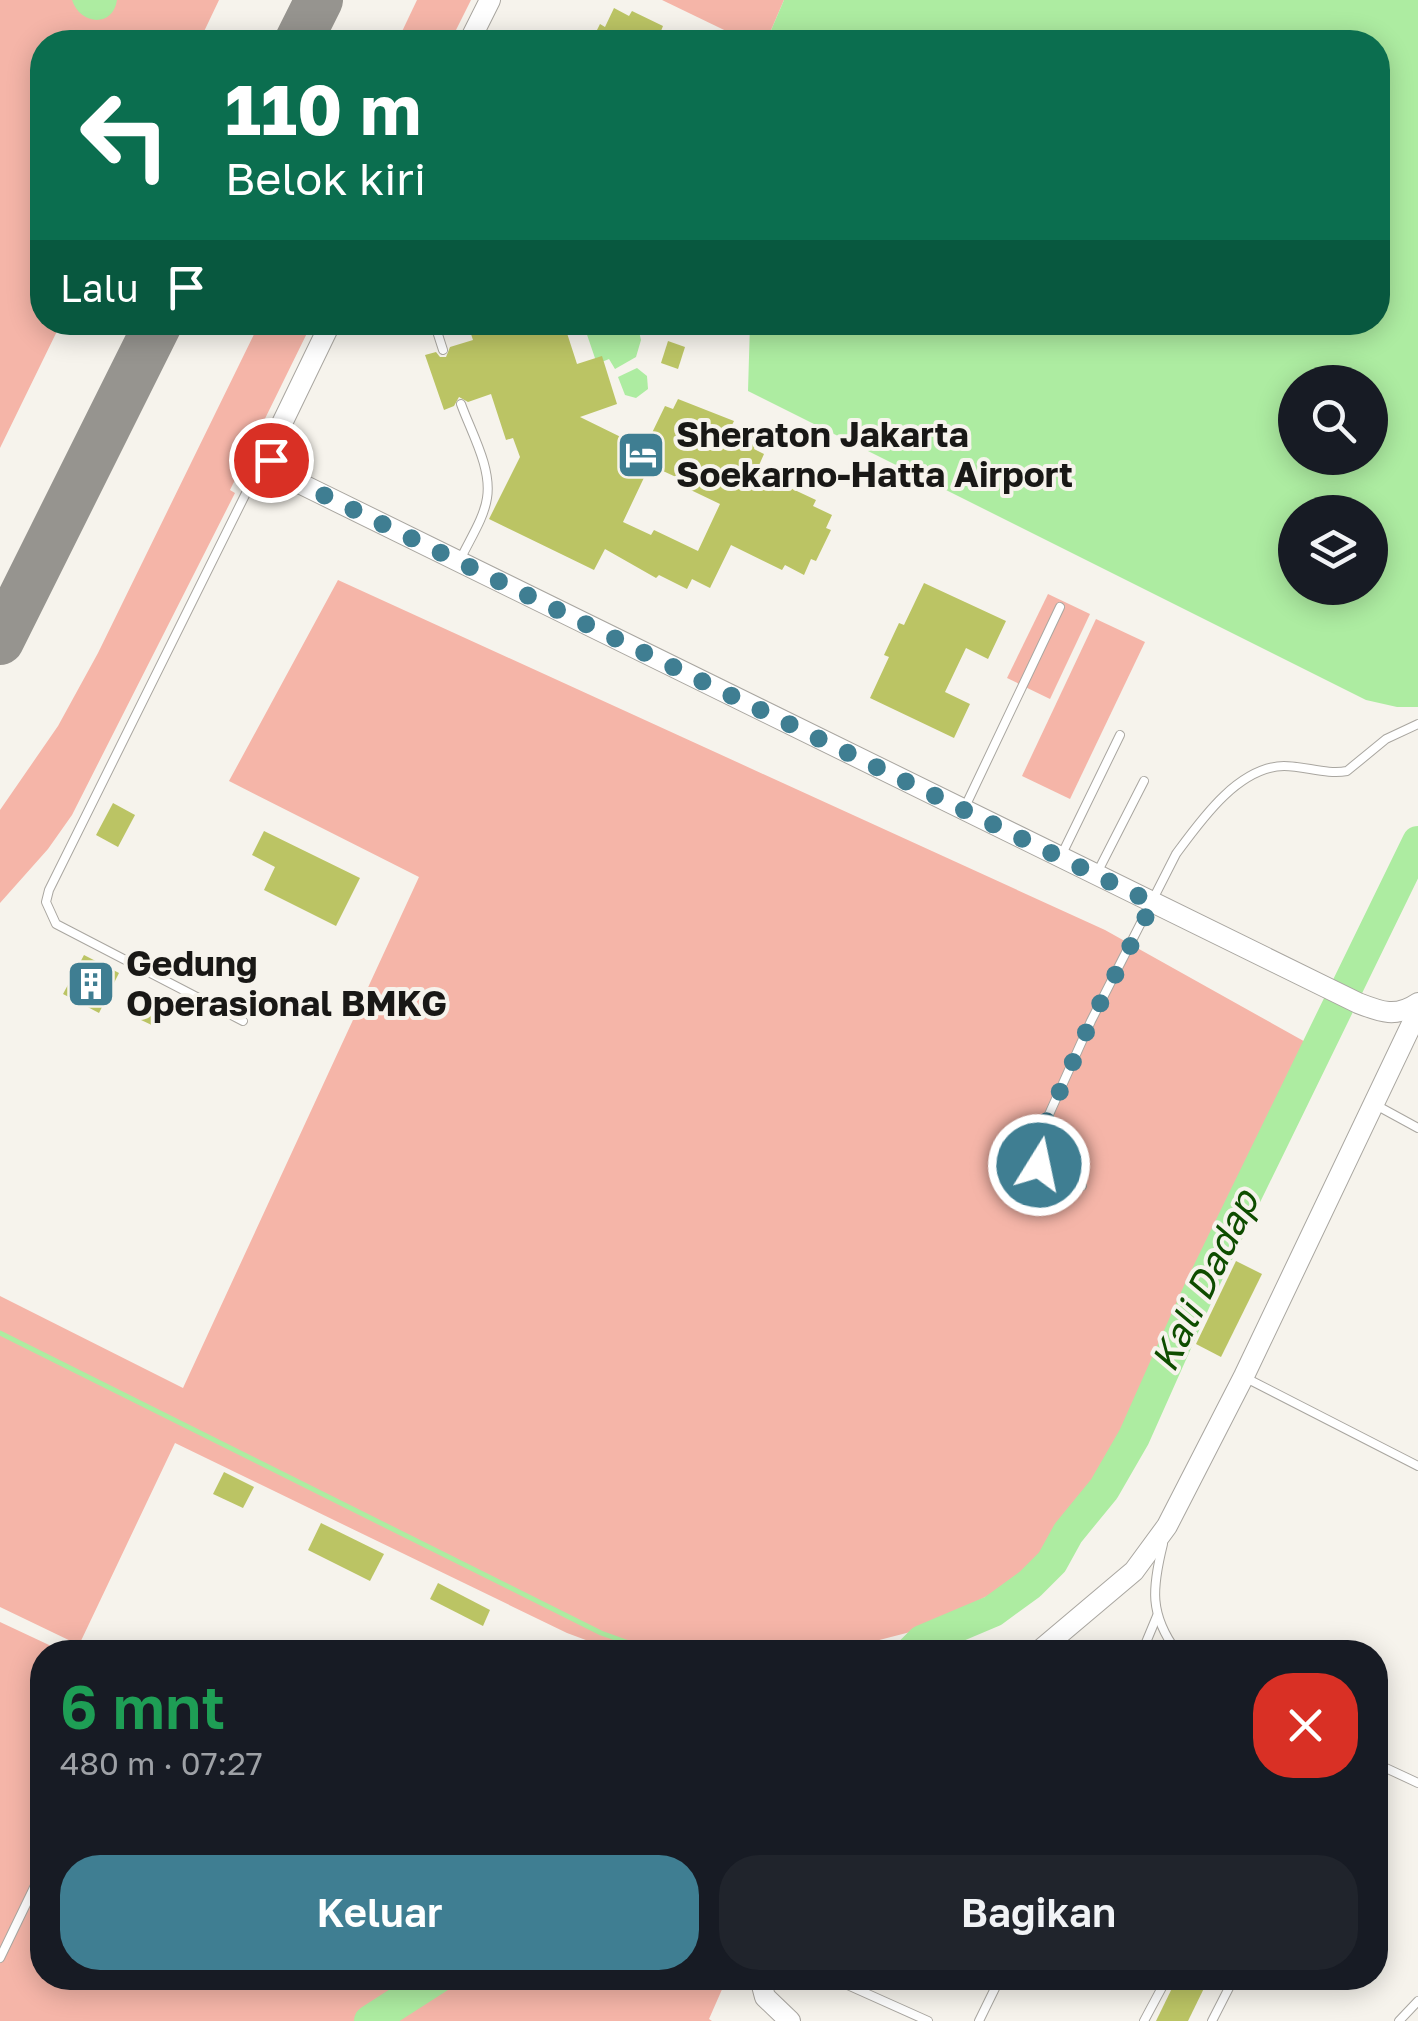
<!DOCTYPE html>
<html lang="id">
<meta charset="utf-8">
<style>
body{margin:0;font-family:"Golos Text",sans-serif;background:#20242c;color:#f1f3f6;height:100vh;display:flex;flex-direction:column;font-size:38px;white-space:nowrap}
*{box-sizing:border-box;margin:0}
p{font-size:32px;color:#9ea1a6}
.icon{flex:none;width:55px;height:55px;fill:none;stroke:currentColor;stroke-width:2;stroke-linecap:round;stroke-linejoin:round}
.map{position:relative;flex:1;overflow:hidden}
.details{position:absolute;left:30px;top:1640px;width:1358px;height:350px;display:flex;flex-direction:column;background:#171b24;border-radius:40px;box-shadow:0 5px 25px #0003}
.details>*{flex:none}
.banner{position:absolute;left:30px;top:30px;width:1360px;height:305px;border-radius:40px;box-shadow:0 5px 25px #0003;background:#0b6e4f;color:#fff;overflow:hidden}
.tools{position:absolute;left:1278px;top:365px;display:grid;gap:20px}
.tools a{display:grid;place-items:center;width:110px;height:110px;border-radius:50%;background:#171b24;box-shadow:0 5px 25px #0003;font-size:50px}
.pin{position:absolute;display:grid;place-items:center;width:85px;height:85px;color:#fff;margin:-42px;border:5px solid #fff;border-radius:50%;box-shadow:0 2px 10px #0007}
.me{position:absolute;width:110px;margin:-55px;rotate:10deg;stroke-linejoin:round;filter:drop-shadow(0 0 8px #0008)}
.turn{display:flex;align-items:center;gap:35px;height:210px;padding:0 30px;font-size:45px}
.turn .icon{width:130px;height:130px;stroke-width:2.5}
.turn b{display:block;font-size:70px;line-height:85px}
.then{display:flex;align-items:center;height:95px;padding:0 30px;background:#0003;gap:20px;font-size:38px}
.round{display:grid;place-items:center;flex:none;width:105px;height:105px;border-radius:40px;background:#20242c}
.overview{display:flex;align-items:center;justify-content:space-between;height:170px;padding:0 30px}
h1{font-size:60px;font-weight:600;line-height:75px;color:#1e9e55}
.cta{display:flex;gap:20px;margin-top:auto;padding:20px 30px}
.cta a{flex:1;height:115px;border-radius:40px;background:#3f7e92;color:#fff;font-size:40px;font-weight:600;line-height:115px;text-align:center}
.cta a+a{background:#20242c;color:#f1f3f6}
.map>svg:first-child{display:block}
.green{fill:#f5b5a8}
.water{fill:#adeca1;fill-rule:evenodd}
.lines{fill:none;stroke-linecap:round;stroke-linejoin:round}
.stream{stroke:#adeca1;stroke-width:5}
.river{stroke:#adeca1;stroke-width:32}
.taxiway{stroke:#96948f;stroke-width:48}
.building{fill:#bbc464;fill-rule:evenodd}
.lane-casing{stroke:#a9a6a0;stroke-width:10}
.secondary-casing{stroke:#a9a6a0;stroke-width:22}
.lane{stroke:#fff;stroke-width:8}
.secondary{stroke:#fff;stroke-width:20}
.route{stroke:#3f7e92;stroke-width:18;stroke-dasharray:0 32.4}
.labels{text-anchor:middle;stroke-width:8;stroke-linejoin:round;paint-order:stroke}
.poi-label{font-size:35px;font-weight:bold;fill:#191816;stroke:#f6f3ec;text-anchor:start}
.water-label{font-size:38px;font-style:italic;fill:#0e4d00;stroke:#f6f3ec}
</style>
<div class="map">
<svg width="1418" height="2021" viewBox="0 0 1418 2021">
<rect width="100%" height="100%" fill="#f6f3ec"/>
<g class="green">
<polygon points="0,0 219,0 199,42 42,42 42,322 61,323 0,448"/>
<polygon points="417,0 471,0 450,42 397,42"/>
<polygon points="662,0 784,0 766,42 749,42"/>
<polygon points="260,322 312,323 230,490 235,493 72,815 48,849 0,903 0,810 58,726 98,653"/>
<polygon points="338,580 1105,930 1309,1044 1097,1482 1020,1580 918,1630 833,1652 618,1652 567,1633 175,1443 79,1645 0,1607 0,1296 183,1388 419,877 229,781"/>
<polygon points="1048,594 1090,614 1050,699 1007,678"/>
<polygon points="1096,619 1145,642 1070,799 1022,776"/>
<polygon points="0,1622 64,1652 42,1652 42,1978 727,1978 709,2019 712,2021 0,2021"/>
</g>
<g class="water">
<path d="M72,0H117C113,28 80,25 72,0Z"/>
<path d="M784,0H1418V707H1397L1366,700L748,391L750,323L1378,322V42H766ZM1370,382V458H1295V382ZM1295,512H1370V588H1295Z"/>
<polygon points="583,323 637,323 641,340 636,357 615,369 609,359 597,364"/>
<polygon points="637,368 647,376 648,389 636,398 625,395 618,377"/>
</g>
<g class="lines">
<g class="stream">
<polyline points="0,1333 601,1633 654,1652"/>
<polyline points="877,1652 922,1641"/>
</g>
<g class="river">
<polyline points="911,1652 922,1641 993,1611 1030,1584 1052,1562 1068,1533 1104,1489 1134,1437 1200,1289 1418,842"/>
<polyline points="370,2021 437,1978"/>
</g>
<g class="taxiway">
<polyline points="298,42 319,0"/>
<polyline points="0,641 159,322"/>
</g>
</g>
<g class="building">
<polygon points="614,8 629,16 632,11 663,26 661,31 684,42 591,42 600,24 605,27"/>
<path d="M467,322H550L553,331L565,327L577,364L602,356L617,404L580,417L633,443L639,432L650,437L665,406L673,409L678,399L734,421L732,425L759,438L754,449L764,454L756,472L816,500L813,506L832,515L826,528L831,530L816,561L811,559L804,575L785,565L782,570L731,545L710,588L692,579L687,589L659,575L656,578L605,549L594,570L489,519L520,457L513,438L506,440L491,394L468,402L459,397L454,406L444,410L425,355L436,352L440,357H446L450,347L473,340ZM650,465L676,477L674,482L720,504L698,551L654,530L651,535L623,522Z"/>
<polygon points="668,341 685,347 678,369 661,363"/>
<polygon points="924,583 1006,621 988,659 966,648 945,692 970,704 954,738 870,698 889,657 884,655 899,623 904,625"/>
<polygon points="113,803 135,815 118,847 96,835"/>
<polygon points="264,831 360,878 336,926 264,890 275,867 252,855"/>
<polygon points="84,955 119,973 99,1013 63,994"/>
<polygon points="150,1001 164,1008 156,1027 141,1020"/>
<polygon points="1236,1261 1262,1274 1221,1357 1196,1344"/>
<polygon points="224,1472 254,1487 243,1508 213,1494"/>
<polygon points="321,1523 384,1554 370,1581 308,1550"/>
<polygon points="438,1583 490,1610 483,1626 430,1599"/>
<polygon points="1177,1978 1209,1978 1188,2021 1156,2021"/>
</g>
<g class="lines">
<g class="lane-casing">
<g id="lane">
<polyline points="434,322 443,350"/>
<path d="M461,558C470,539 484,518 487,498C492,468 471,432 461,404"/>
<polyline points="964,809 1060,607"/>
<polyline points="1062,854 1120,735"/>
<polyline points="1097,873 1144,781"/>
<polyline points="243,1021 56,924 46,902 49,890 252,481 271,461"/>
<polyline points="1374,1104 1418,1128"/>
<path d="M1082,1186C1058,1177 1043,1175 1033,1150L1091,1021L1176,854C1201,820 1238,767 1284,766C1305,766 1327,775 1347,771L1386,739L1418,724"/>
<polyline points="1244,1377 1418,1466"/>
<path d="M1163,1544C1152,1588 1149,1614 1177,1652"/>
<polyline points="1142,1652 1157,1616"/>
<polyline points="1375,1763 1418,1783"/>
<polyline points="0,1958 42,1871"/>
<polyline points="832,1978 928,2021"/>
<polyline points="979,2021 1000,1978"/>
<polyline points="1144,2021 1167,1978"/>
<polyline points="1212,2021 1234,1978"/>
<polyline points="1399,2021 1418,2001"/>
</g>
</g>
<g class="secondary-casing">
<g id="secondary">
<polyline points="469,42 490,0"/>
<path d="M331,322L272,444L271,461L291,479L1358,1003C1381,1012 1396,1018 1418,1003"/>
<polyline points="1038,1652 1134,1571 1167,1526 1244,1376 1418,1011"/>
<polyline points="760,1978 765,1997 790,2021"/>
</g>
</g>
<use href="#lane" class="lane"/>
<use href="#secondary" class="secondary"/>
</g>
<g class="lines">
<polyline class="route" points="271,460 291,479 1153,903 1091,1021 1034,1150 1039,1165"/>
</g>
<defs>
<g id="hotel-square" transform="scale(2.5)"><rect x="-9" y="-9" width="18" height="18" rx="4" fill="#3f7e92" stroke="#f6f3ec"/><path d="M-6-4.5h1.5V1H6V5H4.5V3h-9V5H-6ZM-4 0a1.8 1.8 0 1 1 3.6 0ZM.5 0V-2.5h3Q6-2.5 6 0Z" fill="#fff"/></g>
<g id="building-square" transform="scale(2.5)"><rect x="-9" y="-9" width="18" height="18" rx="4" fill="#3f7e92" stroke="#f6f3ec"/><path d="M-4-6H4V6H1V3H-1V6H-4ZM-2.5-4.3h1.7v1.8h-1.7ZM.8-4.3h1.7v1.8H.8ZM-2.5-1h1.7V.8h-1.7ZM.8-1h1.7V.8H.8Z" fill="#fff"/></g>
</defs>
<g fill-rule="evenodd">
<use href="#hotel-square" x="641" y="455"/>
<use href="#building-square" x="91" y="984"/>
</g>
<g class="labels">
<g class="poi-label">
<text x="676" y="447">Sheraton Jakarta<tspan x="676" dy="40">Soekarno-Hatta Airport</tspan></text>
<text x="126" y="976">Gedung<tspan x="126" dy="40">Operasional BMKG</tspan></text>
</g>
<g class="water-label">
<text transform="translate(1205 1281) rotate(-64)" y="13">Kali Dadap</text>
</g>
</g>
</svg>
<div class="tools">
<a><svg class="icon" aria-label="search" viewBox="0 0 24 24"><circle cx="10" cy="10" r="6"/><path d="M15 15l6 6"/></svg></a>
<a><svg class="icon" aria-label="layers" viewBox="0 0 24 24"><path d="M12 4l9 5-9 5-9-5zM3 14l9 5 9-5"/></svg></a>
</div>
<div class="pin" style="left:271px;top:460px;background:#d93025"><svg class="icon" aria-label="arrive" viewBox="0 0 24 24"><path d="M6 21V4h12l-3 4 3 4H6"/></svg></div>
<svg class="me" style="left:1039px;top:1165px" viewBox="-20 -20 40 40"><circle r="17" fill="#3f7e92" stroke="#fff" stroke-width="3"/><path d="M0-11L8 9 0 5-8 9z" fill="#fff"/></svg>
<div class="banner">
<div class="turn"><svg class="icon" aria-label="left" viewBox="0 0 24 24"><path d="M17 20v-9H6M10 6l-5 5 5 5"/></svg><div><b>110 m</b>Belok kiri</div></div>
<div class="then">Lalu<svg class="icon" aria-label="arrive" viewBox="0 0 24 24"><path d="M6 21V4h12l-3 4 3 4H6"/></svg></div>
</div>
<section class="details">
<div class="overview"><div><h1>6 mnt</h1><p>480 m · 07:27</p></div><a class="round" style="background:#d93025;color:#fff"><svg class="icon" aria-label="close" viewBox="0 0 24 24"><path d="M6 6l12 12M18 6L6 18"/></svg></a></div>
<div class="cta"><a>Keluar</a><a>Bagikan</a></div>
</section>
</div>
